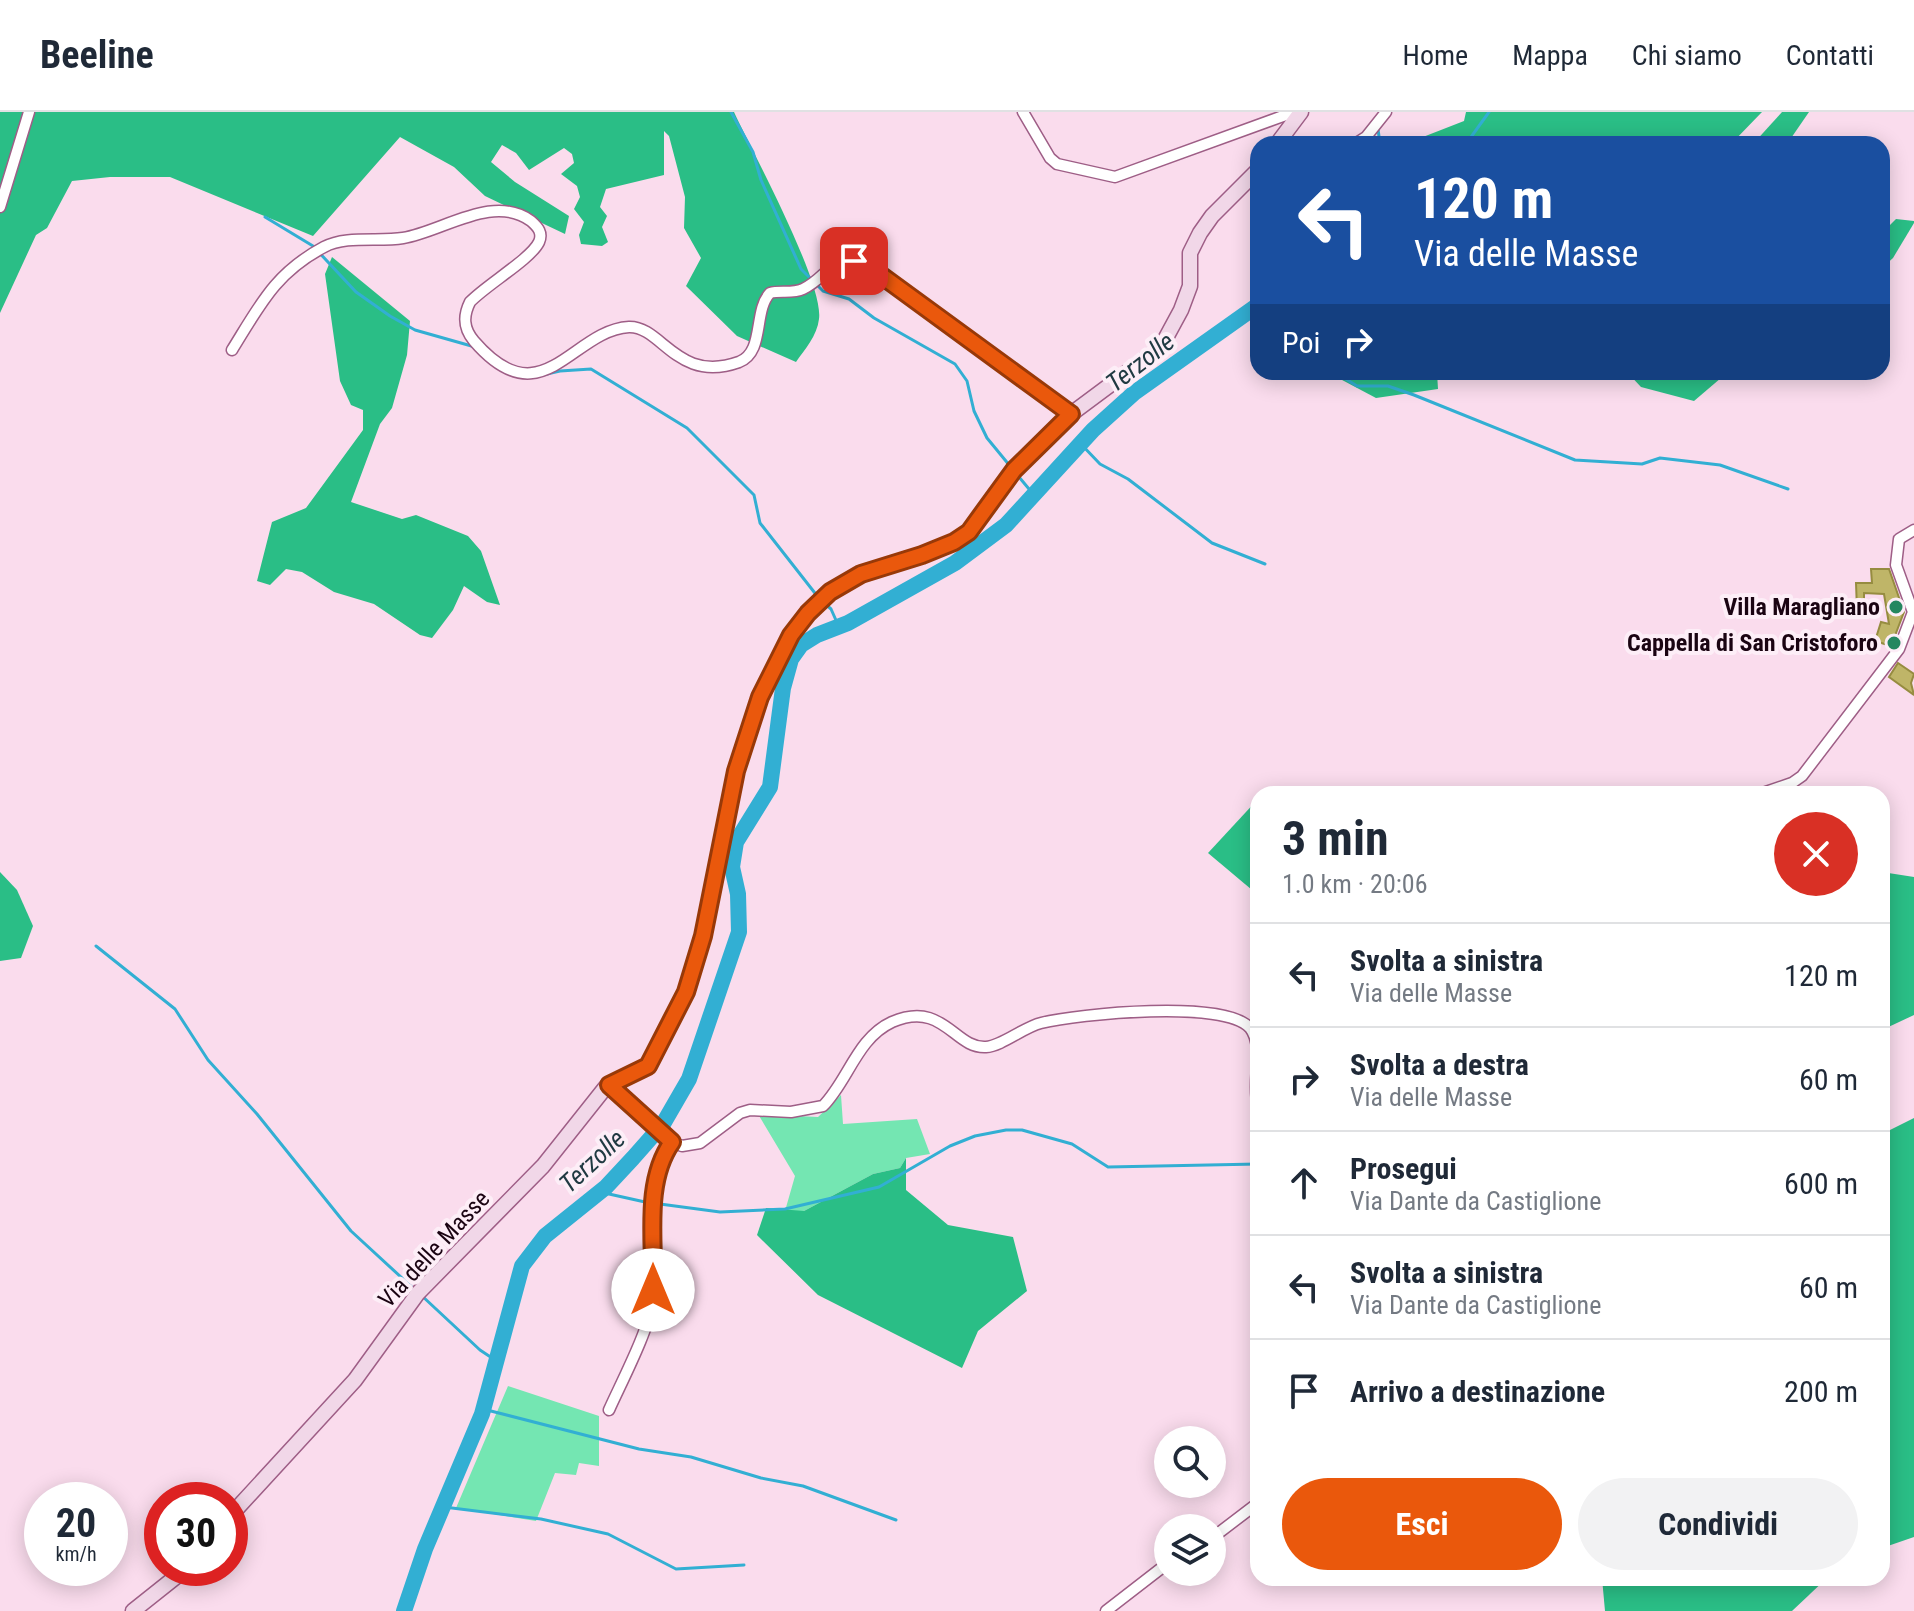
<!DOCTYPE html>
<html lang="it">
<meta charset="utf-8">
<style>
body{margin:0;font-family:"Roboto Condensed",sans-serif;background:#f2f2f3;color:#1f2937;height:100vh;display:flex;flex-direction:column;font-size:30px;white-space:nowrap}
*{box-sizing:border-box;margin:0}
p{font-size:26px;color:#747a83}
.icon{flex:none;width:44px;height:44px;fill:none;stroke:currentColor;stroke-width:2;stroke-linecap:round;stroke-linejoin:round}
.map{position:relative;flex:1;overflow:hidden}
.drawer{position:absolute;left:1250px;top:674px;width:640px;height:800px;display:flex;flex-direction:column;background:#fff;border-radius:24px;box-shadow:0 4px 20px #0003}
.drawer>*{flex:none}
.hud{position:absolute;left:1250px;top:24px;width:640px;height:244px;border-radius:24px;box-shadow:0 4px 20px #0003;background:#1a4fa0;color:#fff;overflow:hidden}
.fabs{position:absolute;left:1154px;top:1314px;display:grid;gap:16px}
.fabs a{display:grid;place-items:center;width:72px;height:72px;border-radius:50%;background:#fff;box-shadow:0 4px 20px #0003;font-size:40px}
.speed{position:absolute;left:24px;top:1370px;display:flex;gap:16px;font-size:40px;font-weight:700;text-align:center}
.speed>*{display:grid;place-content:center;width:104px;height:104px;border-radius:50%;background:#fff;box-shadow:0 4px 20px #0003;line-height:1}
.speed small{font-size:20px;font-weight:400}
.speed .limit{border:12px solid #d22;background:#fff;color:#111}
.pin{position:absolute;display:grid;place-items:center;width:68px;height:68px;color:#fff;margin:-34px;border-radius:16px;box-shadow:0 4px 12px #0006}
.me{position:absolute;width:88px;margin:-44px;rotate:0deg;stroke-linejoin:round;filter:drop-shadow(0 0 6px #0008)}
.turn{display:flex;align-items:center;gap:28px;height:168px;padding:0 32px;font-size:36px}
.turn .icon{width:104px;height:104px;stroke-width:2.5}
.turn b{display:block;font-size:56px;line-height:68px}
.then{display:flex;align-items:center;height:76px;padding:0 32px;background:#0003;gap:16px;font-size:30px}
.round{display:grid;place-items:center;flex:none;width:84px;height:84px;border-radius:42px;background:#f2f2f3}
.summary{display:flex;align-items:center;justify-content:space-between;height:136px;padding:0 32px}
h1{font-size:48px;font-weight:700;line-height:60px}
.action{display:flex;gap:16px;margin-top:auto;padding:16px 32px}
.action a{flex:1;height:92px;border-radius:48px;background:#ea580c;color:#fff;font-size:32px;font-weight:700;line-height:92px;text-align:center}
.action a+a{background:#f2f2f3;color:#1f2937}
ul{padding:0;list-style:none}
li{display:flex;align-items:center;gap:24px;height:104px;padding:0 32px;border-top:2px solid #e0e1e3}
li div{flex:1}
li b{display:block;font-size:30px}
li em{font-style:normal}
header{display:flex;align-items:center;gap:48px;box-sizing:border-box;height:112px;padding:0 40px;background:#fff;border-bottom:2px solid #e0e1e3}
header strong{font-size:38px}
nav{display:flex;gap:44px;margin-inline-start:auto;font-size:28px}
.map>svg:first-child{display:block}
.green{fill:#74e6b2}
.forest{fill:#2abe86}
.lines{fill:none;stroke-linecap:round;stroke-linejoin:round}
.stream{stroke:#32afd3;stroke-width:3}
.river{stroke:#32afd3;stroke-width:16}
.building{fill:#bfb568;stroke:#968c40;stroke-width:2}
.street-casing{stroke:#9e5e86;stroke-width:13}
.secondary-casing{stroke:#9e5e86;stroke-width:17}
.street{stroke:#fff;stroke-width:10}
.secondary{stroke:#f1d7e8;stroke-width:14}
.route-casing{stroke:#983908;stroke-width:20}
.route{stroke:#ea580c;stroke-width:14}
.poi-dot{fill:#258760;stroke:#fdeef7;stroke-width:3}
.labels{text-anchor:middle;stroke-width:8;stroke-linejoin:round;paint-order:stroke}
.poi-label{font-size:24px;font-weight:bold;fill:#1a0412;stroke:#fdeef7;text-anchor:end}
.street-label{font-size:24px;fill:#1a0412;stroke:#fdeef7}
.water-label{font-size:26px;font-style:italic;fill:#203a42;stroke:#fdeef7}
</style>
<header>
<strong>Beeline</strong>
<nav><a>Home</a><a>Mappa</a><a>Chi siamo</a><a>Contatti</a></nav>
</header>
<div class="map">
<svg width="1914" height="1499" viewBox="0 0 1914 1499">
<rect width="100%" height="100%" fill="#fadced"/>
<g class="green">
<polygon points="841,983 843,1012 917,1007 930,1042 906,1046 900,1056 873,1062 804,1099 785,1099 795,1064 758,1002 818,1005"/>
<polygon points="508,1274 599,1304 599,1354 579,1351 576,1363 555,1361 536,1409 456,1396"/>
</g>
<g class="forest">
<path d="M0,0H734C752,39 824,171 819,207C817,224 805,237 796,250L737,224L686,174L701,146L684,116L685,85L669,24L664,19V63L606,77L600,95L607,104L602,115L608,130L602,134L581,132L579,123L584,110L574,97L580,85L577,74L561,62L574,51L572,42L564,36L529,58L516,41L502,33L491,50L515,70L569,104L565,122L485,84L454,55L400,25L313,124L170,65H110L72,69L47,116L36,123L0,201Z"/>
<polygon points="1466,0 1762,0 1731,32 1405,32 1464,9"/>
<polygon points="1782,0 1809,0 1787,32 1753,32"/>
<polygon points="1896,107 1914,109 1914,111 1893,146 1882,156 1882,121"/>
<polygon points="332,145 410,209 407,243 392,296 380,312 351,390 402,407 416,403 468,424 481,439 500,493 487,490 464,474 453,498 432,526 420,523 374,492 334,480 302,460 286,457 270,473 257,469 272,410 306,396 363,318 363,298 351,293 340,269 325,162"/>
<polygon points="1327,260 1437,260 1438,277 1376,286"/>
<polygon points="1627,260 1728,260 1694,289 1641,275"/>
<polygon points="1258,687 1258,783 1208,741"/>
<polygon points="0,760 17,778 33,814 21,846 0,849"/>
<polygon points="1882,760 1914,765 1914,903 1882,918"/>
<polygon points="1914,1006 1914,1425 1882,1436 1882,1022"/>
<polygon points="906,1046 906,1078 948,1113 1013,1125 1027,1179 978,1219 962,1256 818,1183 757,1123 766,1096 804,1099 873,1062 900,1056"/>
<polygon points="1602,1466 1827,1466 1792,1499 1605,1499"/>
</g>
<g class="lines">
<g class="stream">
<polyline points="731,0 753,40 761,68 801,157 823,179 849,187 874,206 955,252 967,269 974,299 987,326 1010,354"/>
<polyline points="1378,17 1380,32"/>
<polyline points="1466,32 1489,0"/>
<polyline points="265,105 313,134 356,180 390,204 415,218 475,235"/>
<polyline points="1335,260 1357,274 1388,274 1414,283 1575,348 1642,352 1660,346 1720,353 1788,377"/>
<polyline points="538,264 560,259 591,257 687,316 754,383 760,411 818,485"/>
<polyline points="1080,331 1100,352 1128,367 1212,431 1265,452"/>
<polyline points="1019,365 1034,383"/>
<polyline points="823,490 831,497 839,515"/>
<polyline points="96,834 175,897 208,948 257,1002 351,1119 415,1178"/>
<polyline points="600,1080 645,1090 720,1100 785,1097 879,1075 950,1034 975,1024 1006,1018 1022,1018 1072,1032 1108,1055 1258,1052"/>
<polyline points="421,1183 480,1238 495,1248"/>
<polyline points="483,1297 639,1337 691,1345 761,1366 803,1374 896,1408"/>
<polyline points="444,1395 541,1407 608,1422 676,1457 744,1453"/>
</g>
<polyline class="river" points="404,1499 425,1437 482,1302 522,1154 545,1124 606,1075 633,1046 663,1012 689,967 739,820 738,782 732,755 736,730 770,675 783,576 791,547 801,533 817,523 848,511 955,451 1006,413 1093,318 1134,281 1258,193"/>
</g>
<g class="building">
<polygon points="1871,457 1889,457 1904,500 1891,534 1875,529 1881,510 1889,512 1884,482 1864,481 1864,498 1857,498 1856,471 1872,471"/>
<polygon points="1898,551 1914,562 1911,571 1914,583 1889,565"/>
</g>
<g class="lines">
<g class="street-casing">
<g id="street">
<polyline points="1023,0 1050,46 1057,52 1115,65 1294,0"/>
<polyline points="1355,32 1366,25 1386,0"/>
<polyline points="0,95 29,0"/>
<path d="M232,238C260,193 275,161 324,135C346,123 379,130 403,126C442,120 493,81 531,109C538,115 543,121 539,130C531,147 486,173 470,190C463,204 463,216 474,229C542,308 572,218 629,215C662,214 677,272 739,250C765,240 753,199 770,181C780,178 792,182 803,177C829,165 832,138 867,153L1071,302"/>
<polyline points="1760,682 1792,671 1802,664 1899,537 1913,500 1896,453 1899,427 1914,418"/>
<path d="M609,973L672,1030L682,1034L700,1031L740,1001L750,998L791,1000L823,994C848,969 857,926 892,910C944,888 954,937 986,935C1002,934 1024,915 1041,911C1078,902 1225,887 1250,916C1265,935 1251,971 1258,994"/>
<path d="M609,1298C622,1269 649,1218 653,1188C659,1137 640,1075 672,1030"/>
<polyline points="1212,1426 1258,1391"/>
<polyline points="1106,1499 1168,1451"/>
</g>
</g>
<g class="secondary-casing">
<g id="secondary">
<polyline points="1277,32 1301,0"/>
<polyline points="230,1404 355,1268 418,1181 543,1054 605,976 648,954 686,880 703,824 736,659 760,585 791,523 808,501 825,484 861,462 922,443 954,430 969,420 1014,358 1071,302 1161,235 1181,198 1190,174 1190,141 1200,121 1212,104 1258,58"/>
<polyline points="133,1499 187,1456"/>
</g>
</g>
<use href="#street" class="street"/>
<use href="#secondary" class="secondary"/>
</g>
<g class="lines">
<g class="route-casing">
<path id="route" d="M653,1178C655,1131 643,1071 672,1030L609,973L648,954L686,880L703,824L736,659L760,585L791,523L808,501L830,480L861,462L922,443L954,430L969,420L1014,358L1071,302L867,153L854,149"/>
</g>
<use href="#route" class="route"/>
</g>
<g class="poi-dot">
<circle cx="1896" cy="495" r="8"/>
<circle cx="1894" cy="531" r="8"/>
</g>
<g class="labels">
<g class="poi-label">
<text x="1880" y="503">Villa Maragliano</text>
<text x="1878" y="539">Cappella di San Cristoforo</text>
</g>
<g class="street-label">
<text transform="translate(434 1137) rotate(-47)" y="8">Via delle Masse</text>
</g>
<g class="water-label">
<text transform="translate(1140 250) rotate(-38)" y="9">Terzolle</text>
<text transform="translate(592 1049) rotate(-43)" y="9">Terzolle</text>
</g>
</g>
</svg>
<div class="fabs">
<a><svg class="icon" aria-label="search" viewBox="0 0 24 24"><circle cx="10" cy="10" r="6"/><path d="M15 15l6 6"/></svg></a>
<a><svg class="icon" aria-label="layers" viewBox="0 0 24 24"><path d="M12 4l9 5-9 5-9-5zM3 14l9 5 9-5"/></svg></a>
</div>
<div class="speed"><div>20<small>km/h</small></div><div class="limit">30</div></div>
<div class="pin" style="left:854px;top:149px;background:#d93025"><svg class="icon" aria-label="arrive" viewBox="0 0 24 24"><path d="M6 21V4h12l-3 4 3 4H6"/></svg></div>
<svg class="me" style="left:653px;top:1178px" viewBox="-20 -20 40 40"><circle r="19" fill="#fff"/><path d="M0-13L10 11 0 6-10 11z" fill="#ea580c"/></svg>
<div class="hud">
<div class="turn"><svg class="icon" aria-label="left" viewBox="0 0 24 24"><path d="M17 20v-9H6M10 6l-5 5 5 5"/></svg><div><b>120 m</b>Via delle Masse</div></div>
<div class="then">Poi<svg class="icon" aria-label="right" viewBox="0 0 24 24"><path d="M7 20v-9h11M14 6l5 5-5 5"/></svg></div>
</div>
<section class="drawer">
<div class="summary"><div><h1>3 min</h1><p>1.0 km · 20:06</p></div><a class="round" style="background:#d93025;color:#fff"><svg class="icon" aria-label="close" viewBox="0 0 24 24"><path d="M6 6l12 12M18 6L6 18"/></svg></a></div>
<ul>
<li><svg class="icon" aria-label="left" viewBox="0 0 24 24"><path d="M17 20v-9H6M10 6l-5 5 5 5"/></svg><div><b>Svolta a sinistra</b><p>Via delle Masse</p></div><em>120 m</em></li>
<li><svg class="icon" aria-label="right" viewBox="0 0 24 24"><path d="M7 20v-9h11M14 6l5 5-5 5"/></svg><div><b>Svolta a destra</b><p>Via delle Masse</p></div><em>60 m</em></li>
<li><svg class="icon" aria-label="ahead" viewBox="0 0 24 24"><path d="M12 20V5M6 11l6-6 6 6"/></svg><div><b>Prosegui</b><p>Via Dante da Castiglione</p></div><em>600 m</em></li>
<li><svg class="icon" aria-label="left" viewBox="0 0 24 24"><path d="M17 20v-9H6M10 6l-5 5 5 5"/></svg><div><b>Svolta a sinistra</b><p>Via Dante da Castiglione</p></div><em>60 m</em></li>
<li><svg class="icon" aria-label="arrive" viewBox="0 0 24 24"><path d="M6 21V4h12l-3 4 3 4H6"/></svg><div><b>Arrivo a destinazione</b></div><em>200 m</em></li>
</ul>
<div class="action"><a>Esci</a><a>Condividi</a></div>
</section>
</div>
